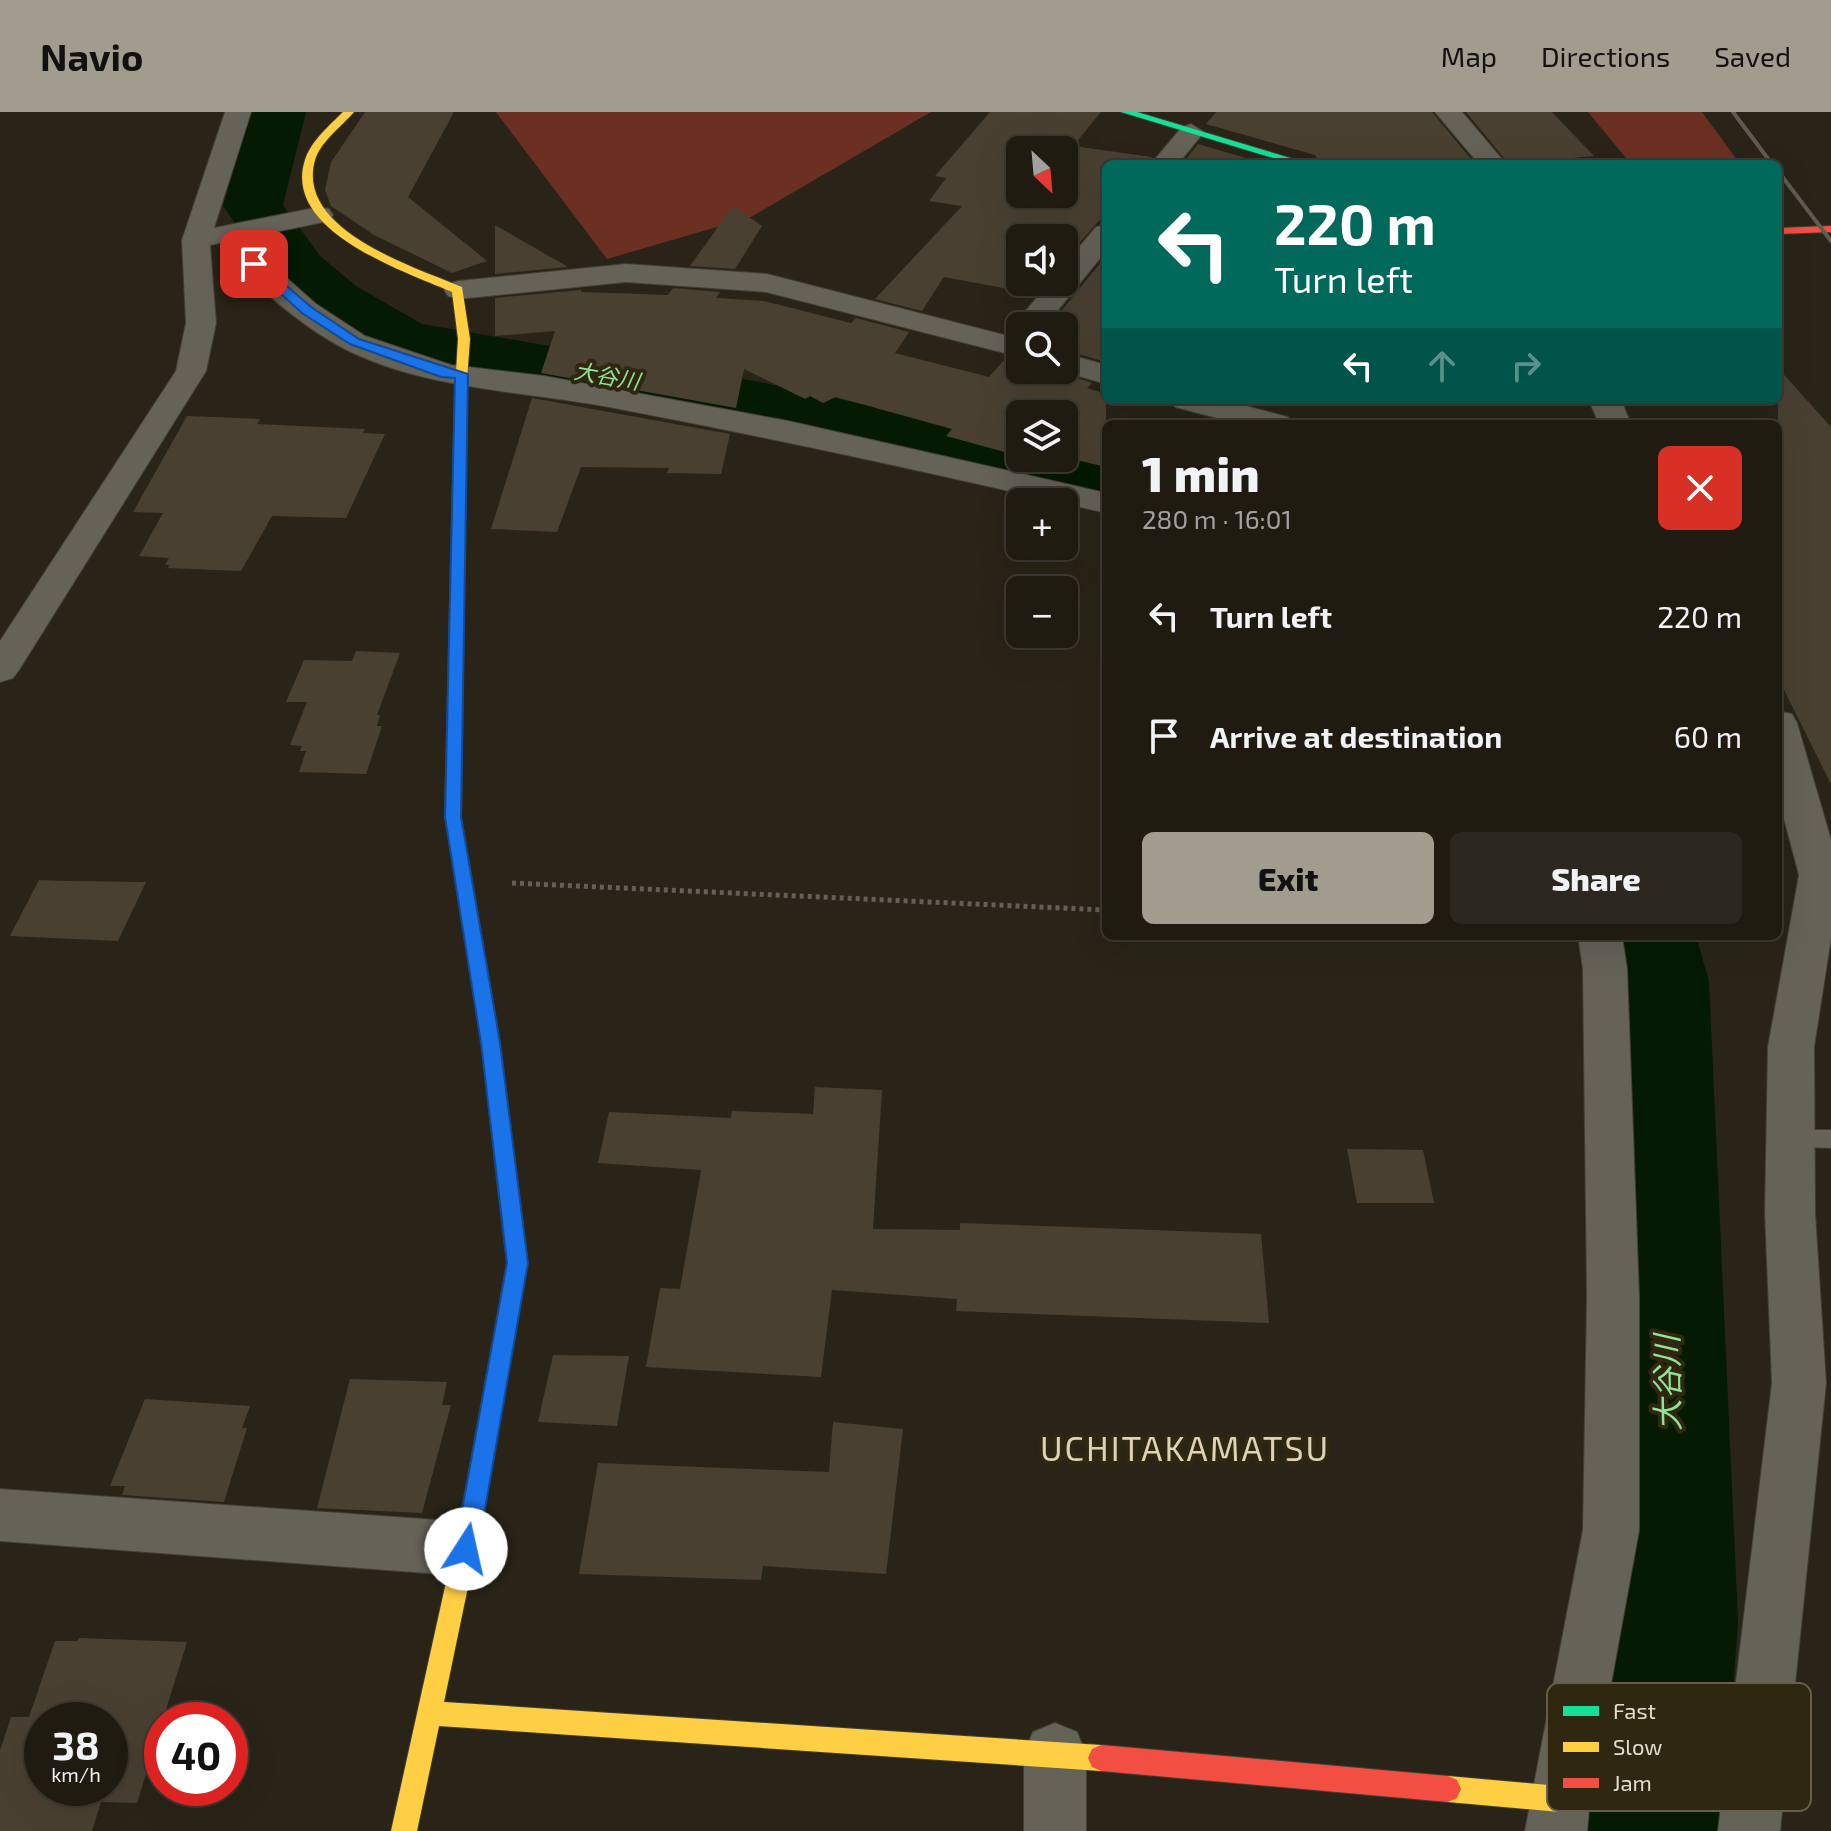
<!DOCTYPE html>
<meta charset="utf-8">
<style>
body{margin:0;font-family:"Exo 2","Noto Sans JP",sans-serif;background:#2c281f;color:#f1f3f6;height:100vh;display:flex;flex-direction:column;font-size:30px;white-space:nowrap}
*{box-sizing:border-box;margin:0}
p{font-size:26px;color:#a1a19f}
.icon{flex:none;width:44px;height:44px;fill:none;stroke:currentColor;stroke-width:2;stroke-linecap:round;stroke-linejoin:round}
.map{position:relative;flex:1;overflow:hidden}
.details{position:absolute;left:1102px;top:308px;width:680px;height:520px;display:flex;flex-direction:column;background:#1f1b11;border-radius:12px;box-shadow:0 8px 32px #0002,0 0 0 2px #3c3931}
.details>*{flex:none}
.top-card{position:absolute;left:1102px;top:48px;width:680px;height:244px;border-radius:12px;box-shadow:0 8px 32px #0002,0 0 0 2px #3c3931;background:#00695c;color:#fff;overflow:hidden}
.needle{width:52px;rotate:154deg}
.tools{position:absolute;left:1006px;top:24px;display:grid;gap:16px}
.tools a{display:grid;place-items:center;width:72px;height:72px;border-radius:12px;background:#1f1b11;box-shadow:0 8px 32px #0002,0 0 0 2px #3c3931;font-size:40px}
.speed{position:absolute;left:24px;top:1590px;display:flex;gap:16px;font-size:40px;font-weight:700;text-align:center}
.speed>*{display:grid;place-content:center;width:104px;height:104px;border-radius:50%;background:#1f1b11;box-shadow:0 8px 32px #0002,0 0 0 2px #3c3931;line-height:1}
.speed small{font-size:20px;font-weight:400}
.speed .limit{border:12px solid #d22;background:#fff;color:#111}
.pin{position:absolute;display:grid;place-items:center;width:68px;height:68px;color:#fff;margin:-34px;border-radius:16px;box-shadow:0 4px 12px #0006}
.me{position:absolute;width:88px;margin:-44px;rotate:10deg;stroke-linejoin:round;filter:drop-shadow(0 0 6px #0008)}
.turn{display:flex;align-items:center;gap:28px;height:168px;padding:0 40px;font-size:36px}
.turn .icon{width:104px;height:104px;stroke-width:2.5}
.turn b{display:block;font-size:56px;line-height:68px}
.lanes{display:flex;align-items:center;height:76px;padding:0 40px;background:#0003;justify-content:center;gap:40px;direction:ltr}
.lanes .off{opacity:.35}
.round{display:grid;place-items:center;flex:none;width:84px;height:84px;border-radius:12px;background:#2c281f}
.summary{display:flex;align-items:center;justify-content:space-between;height:136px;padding:0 40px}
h1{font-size:48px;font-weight:800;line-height:60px}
.button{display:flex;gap:16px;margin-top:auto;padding:16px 40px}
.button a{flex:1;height:92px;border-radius:12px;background:#a29c8f;color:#111;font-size:32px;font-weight:800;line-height:92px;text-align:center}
.button a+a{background:#2c281f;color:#f1f3f6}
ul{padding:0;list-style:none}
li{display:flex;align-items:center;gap:24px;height:120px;padding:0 40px}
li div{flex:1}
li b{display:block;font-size:30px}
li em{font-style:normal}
header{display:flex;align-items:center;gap:48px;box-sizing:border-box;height:112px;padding:0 40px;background:#a29c8f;color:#111}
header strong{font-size:38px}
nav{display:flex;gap:44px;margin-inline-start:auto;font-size:28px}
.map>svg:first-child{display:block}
.green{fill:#6c3023}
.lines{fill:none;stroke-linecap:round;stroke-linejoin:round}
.river{fill:#041a03;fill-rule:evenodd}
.building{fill:#4a4032;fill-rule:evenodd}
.lane-casing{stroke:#433f35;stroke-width:2}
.street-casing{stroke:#433f35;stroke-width:2}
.fast-casing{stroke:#433f35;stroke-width:2}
.slow-casing{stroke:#433f35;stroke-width:2}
.jam-casing{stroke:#433f35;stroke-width:2}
.path{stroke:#646057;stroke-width:5;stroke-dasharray:4 4;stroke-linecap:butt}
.lane{fill:#656258;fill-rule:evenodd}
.street{fill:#656258;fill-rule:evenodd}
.fast{fill:#16e098;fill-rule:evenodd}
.slow{fill:#ffcf43;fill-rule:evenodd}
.jam{fill:#f24e42;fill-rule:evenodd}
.rail{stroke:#605b52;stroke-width:4}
.route{fill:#1a73e8;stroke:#114b97;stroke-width:2}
.labels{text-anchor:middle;stroke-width:8;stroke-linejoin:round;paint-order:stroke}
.far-water-label{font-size:22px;font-style:italic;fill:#91e497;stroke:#302710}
.near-water-label{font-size:32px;font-style:italic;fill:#91e497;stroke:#302710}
.near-quarter-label{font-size:34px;letter-spacing:2px;fill:#ded3b7;stroke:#302710}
.key{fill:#302710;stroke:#665e49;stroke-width:2}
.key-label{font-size:22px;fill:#e3ddcf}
</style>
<header>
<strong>Navio</strong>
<nav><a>Map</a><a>Directions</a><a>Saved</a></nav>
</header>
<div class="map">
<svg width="1831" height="1719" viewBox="0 0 1831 1719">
<rect width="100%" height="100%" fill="#292417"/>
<g class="green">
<polygon points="496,0 931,0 751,105 607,147"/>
<polygon points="1588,0 1702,0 1740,52 1631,52"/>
</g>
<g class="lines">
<g class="river">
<polygon points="250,0 306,0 283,93 320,144 356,174 422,212 765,271 1020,326 1020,346 1064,346 1064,336 1106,345 1106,389 765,313 379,243 310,202 276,170 223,94"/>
<polygon points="1600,824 1696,824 1709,869 1738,1509 1723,1719 1583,1719 1608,1509 1611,869"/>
</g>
</g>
<g class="building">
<polygon points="365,0 454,0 408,85 487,149 452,161 374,123 331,94 325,78 331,50"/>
<path d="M990,0H1101L1073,34L1152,45L1146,52H1106V101L1064,148V126H1020V170H1046L1036,182L944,165L922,199L875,187L962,94L929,89L946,66L935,64ZM1020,38H1064V82H1020Z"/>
<polygon points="1216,0 1432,0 1475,52 1321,52 1315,43 1206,12"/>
<polygon points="1466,0 1552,0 1594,44 1572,46 1578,52 1509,52"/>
<polygon points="1198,32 1266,52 1182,52"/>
<polygon points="733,94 762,114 735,157 690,154"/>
<polygon points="495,113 568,155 495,162"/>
<polygon points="1106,144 1106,250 1064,238 1064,214 1049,214"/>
<polygon points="673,176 720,180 716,186 764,189 851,211 856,206 909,220 895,241 989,265 1007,245 1020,248 1020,258 1055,258 1092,271 1087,276 1106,282 1106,355 1064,345 1064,302 1020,302 1020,334 1012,342 946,324 952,317 836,285 823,291 810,284 805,287 744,257 736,296 541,261 555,219 495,224 495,186 581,178 581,180 668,183"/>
<polygon points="1778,256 1831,315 1831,672 1778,566"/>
<polygon points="532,286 730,322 721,362 667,361 669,356 581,355 557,420 491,417"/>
<polygon points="187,304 260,307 257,312 365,317 363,321 385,322 346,406 272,404 241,459 168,456 169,453 165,453 169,446 139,444 163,401 133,400"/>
<polygon points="356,539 400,541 377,603 380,603 377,614 382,614 366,662 299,660 306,639 300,639 302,634 290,633 307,590 286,590 304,548 352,549"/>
<polygon points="39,768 67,769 146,770 118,829 10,824"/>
<polygon points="815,975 882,978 873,1117 960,1118 960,1111 1261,1122 1269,1211 956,1199 957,1187 832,1178 821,1265 646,1255 660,1176 680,1177 701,1058 598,1051 609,1000 731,1006 732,999 813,1002"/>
<polygon points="1347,1037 1423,1038 1434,1091 1357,1091"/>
<polygon points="553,1243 629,1244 617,1314 538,1310"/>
<polygon points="350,1267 447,1270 442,1293 451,1293 422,1401 317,1396"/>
<polygon points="145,1287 250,1294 242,1316 247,1316 224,1390 122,1383 125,1374 110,1374"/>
<polygon points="833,1310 903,1317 886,1462 763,1454 761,1468 579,1462 598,1351 829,1360"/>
<path d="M79,1526L187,1530L137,1691L101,1690L92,1719H0V1638L11,1605H29L55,1529H78ZM42,1608H110V1676H42Z"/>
</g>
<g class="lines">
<g class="lane-casing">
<polygon id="lane" points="1790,1018 1831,1018 1831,1036 1782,1034 1778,1027 1782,1020"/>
</g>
<g class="street-casing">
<g id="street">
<polygon points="225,0 251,0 214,116 319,95 329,97 333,103 329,109 210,133 216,211 206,259 19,558 13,566 0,570 0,529 176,259 186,211 182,128"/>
<polygon points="1435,0 1462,0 1506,52 1479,52"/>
<polygon points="1191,12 1204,20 1178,52 1151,52 1182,15"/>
<polygon points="1106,113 1106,139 1045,214 1020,214 1018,220 1014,214 1018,208 1050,170 1064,170 1064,153 1096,115"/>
<path d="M254,143L264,146L316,192L365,224L451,253L544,264L788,309L1106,381V401C945,364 779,327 614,296C526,279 424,278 343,236C312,220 260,181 240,152L244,146Z"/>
<polygon points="626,152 767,162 1020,227 1020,245 766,180 626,170 458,187 448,184 444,178 448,172 458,169"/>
<polygon points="1064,241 1106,253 1106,272 1058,258 1064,258"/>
<polygon points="1170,288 1223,288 1288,305 1293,312 1240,312 1175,295"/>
<polygon points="1589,288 1621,288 1631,312 1599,312"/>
<polygon points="1778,599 1792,602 1797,611 1831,728 1831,826 1814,935 1815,1101 1826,1271 1780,1719 1718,1719 1772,1271 1765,1101 1768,935 1799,763 1778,684"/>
<polygon points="1578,824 1622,824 1627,857 1639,1185 1639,1418 1590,1687 1587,1719 1525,1719 1583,1418 1587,1185 1583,857"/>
<polygon points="0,1377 466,1410 486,1418 494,1437 486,1456 466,1464 0,1429"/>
<polygon points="1055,1611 1077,1620 1086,1642 1086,1719 1024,1719 1024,1642 1033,1620"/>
</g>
</g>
<g class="fast-casing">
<g id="fast">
<polygon points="1121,0 1137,0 1310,52 1293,52"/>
<polygon points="461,273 467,277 461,705 500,931 518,1077 515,1083 508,1085 501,1083 498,1077 482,931 445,705 455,277"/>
</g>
</g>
<g class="slow-casing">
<g id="slow">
<path d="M343,0H354C341,15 321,29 315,48C295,118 414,155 462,175L470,227L466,280L455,277L458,227L452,180C404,159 282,119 305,48C311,29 330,13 343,0Z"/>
<polygon points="473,1387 481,1390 484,1398 444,1590 1101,1633 1110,1637 1114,1646 1110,1655 1101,1659 439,1614 417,1719 391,1719 462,1398 465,1390"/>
<polygon points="1448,1664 1559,1674 1655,1665 1751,1671 1760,1675 1764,1684 1760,1693 1751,1697 1655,1691 1559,1700 1448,1690 1439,1686 1435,1677 1439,1668"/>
</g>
</g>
<g class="jam-casing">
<g id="jam">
<polygon points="1831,114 1831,120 1778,122 1778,116"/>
<polygon points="508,1069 515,1071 518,1077 527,1151 484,1398 481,1406 473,1409 465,1406 462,1398 507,1151 498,1077 501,1071"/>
<polygon points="1101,1633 1448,1664 1457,1668 1461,1677 1457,1686 1448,1690 1101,1659 1092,1655 1088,1646 1092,1637"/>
</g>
</g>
<polyline class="path" points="512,771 1106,798"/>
<use href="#lane" class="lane"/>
<use href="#street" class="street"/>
<use href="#fast" class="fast"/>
<use href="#slow" class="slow"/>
<use href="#jam" class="jam"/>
<g class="rail">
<polyline points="1733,0 1772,52"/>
<polyline points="1778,59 1831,129"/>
</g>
</g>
<polygon class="route" points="250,149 258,149 311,195 359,227 468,262 461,705 500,931 528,1151 478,1437 475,1445 466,1448 458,1445 455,1437 507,1151 481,931 445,705 455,266 441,265 350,232 302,201 250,154"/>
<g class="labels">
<g class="far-water-label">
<text transform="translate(607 264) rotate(10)" y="8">大谷川</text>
</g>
<g class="near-water-label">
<text transform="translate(1668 1271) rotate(-91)" y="11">大谷川</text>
</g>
<g class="near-quarter-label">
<text x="1185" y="1349">UCHITAKAMATSU</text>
</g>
</g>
<rect x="1547" y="1571" width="264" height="128" rx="12" class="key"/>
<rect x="1563" y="1594" width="36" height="10" fill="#16e098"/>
<rect x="1563" y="1630" width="36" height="10" fill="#ffcf43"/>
<rect x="1563" y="1666" width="36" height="10" fill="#f24e42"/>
<g class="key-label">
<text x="1613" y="1607">Fast</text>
<text x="1613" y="1643">Slow</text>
<text x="1613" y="1679">Jam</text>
</g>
</svg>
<div class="tools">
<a><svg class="needle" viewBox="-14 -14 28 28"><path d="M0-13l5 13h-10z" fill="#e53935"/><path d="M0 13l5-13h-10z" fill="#a1a19f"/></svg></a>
<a><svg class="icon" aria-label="sound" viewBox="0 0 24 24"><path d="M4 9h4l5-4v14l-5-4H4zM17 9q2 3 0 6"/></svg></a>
<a><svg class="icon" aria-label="search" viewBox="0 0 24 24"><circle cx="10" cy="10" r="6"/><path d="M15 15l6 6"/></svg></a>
<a><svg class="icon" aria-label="layers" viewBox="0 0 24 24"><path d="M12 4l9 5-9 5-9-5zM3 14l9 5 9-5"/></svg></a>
<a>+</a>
<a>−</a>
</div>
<div class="speed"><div>38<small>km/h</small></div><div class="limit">40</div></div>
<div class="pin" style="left:254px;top:152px;background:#d93025"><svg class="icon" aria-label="arrive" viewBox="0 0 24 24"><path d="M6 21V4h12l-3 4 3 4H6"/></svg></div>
<svg class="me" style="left:466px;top:1437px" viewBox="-20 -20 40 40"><circle r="19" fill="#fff"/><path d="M0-13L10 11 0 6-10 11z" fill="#1a73e8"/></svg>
<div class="top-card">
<div class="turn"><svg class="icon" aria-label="left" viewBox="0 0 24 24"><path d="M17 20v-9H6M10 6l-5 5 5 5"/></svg><div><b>220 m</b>Turn left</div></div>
<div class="lanes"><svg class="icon" aria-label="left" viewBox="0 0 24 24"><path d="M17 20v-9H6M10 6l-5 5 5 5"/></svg><svg class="icon off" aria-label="ahead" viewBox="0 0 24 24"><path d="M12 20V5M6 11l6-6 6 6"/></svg><svg class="icon off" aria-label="right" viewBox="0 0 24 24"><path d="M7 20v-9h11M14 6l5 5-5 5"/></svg></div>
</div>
<section class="details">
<div class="summary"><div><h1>1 min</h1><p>280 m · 16:01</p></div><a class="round" style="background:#d93025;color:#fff"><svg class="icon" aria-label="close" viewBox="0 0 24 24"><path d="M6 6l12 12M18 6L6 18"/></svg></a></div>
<ul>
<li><svg class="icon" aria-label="left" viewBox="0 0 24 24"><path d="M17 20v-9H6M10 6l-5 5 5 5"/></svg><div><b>Turn left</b></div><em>220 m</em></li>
<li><svg class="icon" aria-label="arrive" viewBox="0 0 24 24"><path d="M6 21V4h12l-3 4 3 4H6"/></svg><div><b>Arrive at destination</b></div><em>60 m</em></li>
</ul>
<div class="button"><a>Exit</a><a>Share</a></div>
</section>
</div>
